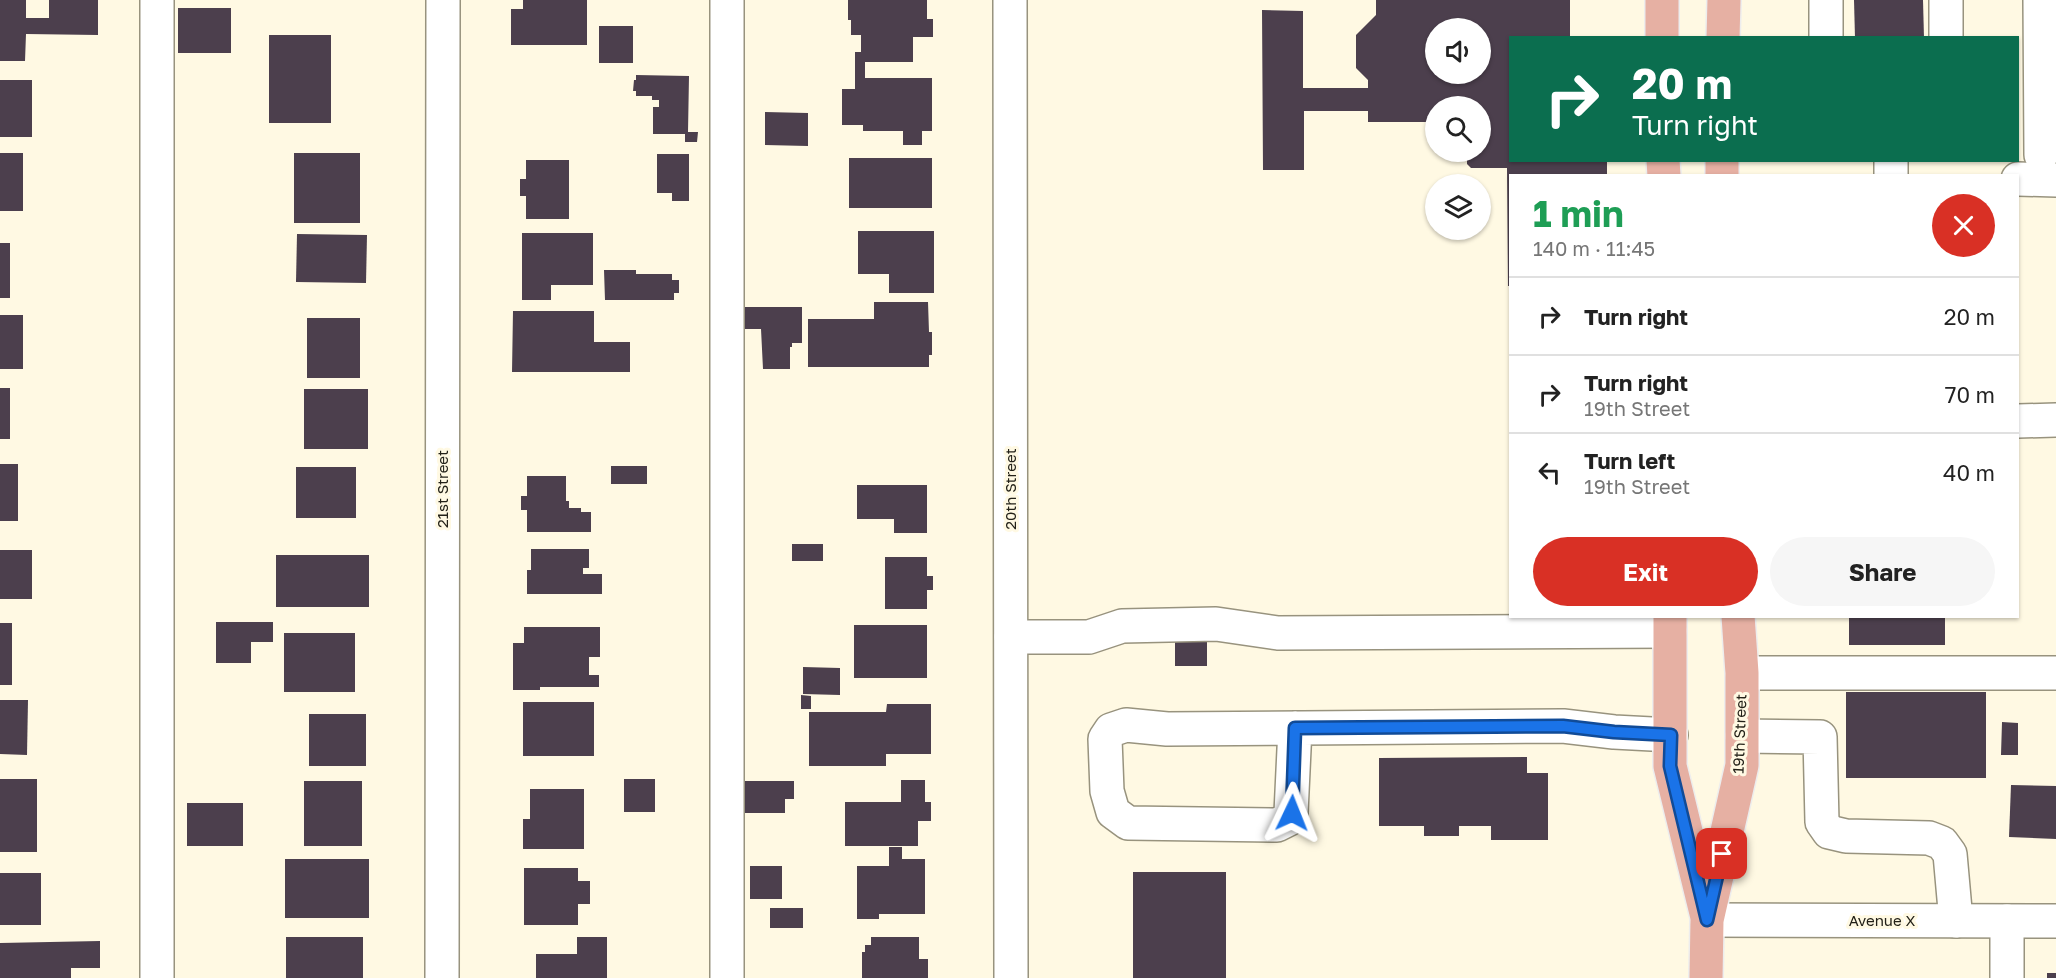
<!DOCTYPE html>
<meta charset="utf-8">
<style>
body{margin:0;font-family:"Golos Text",sans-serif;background:#f6f6f6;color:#222;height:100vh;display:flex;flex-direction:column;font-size:22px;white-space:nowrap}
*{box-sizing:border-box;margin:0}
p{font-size:20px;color:#767676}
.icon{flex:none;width:33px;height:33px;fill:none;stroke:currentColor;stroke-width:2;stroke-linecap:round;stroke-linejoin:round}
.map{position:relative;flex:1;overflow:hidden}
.side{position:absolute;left:1509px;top:174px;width:510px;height:444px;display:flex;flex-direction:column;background:#fff;border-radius:0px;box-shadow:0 2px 4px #0004}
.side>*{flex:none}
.hud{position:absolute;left:1509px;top:36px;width:510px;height:126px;border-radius:0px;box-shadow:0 2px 4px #0004;background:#0b6e4f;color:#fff;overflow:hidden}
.controls{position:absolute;left:1425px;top:18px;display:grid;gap:12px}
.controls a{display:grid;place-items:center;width:66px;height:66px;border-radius:50%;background:#fff;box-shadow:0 2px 4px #0004;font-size:30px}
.pin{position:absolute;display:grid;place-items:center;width:51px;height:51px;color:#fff;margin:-26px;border-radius:12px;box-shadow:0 3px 9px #0006}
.me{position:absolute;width:66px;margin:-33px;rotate:2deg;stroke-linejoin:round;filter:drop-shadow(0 0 4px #0008)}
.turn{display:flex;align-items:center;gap:21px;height:126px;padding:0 24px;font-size:27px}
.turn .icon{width:78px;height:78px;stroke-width:2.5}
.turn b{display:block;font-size:42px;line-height:51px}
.round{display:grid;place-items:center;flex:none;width:63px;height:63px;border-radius:32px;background:#f6f6f6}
.summary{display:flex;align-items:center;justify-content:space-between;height:102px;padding:0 24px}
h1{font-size:36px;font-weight:700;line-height:45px;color:#1e9e55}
.button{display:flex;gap:12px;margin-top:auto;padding:12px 24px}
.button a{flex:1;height:69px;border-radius:36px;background:#d93025;color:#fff;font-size:24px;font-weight:700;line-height:69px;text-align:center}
.button a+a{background:#f6f6f6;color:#222}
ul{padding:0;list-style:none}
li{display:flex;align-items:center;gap:18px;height:78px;padding:0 24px;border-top:2px solid #e0e0e0}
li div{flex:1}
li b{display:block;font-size:22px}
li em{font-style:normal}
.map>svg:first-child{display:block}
.building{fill:#4c3f4d;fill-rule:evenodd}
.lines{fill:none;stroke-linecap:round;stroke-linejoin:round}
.minor-casing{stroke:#98937e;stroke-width:36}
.major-casing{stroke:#ededed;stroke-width:36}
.minor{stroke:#fff;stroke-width:33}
.major{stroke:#e6b0a3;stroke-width:33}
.route-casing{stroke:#114b97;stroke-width:15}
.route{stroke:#1a73e8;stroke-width:10}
.labels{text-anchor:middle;stroke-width:6;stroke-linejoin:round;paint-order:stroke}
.street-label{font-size:15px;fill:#232118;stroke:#fff9e3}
</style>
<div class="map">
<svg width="2056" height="978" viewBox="0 0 2056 978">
<rect width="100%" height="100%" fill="#fff9e3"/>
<g class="building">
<polygon points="0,0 26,0 26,18 49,18 49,0 98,0 98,35 26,34 25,61 0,61"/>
<polygon points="523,0 587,0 587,45 511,45 511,9 523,9"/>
<polygon points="848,0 927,0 927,19 933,19 933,37 913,37 913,62 865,62 865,78 932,78 932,131 922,131 922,145 903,145 903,131 863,131 863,125 842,125 842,89 855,89 855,52 861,52 861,35 851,35 851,20 848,20"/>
<path d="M1376,0H1570V38H1510V160H1607V176H1510V286H1508L1507,168H1471L1467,164V152H1480V106H1436V122H1368V111H1304V170H1263L1262,10L1303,11V88H1368V80L1356,68V35L1376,15ZM1436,28H1480V74H1436Z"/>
<polygon points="1854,0 1923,0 1924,38 1855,38"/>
<rect x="178" y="8" width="53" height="45"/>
<rect x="599" y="26" width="34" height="37"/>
<rect x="269" y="35" width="62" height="88"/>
<polygon points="636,75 689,76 688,132 698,132 697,142 685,142 685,134 653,134 653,107 659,107 659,100 652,100 652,96 636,96 636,91 633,91 634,80 636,80"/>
<rect x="0" y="80" width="32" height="57"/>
<polygon points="765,112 808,113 808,146 765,145"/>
<rect x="0" y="153" width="23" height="58"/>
<rect x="294" y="153" width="66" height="70"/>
<polygon points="657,154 689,154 689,201 672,201 672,193 657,193"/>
<rect x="849" y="158" width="83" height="50"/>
<polygon points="526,160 569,160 569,219 526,219 526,196 520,196 520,179 526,179"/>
<polygon points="858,231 934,231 934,293 889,293 889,274 858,274"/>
<polygon points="522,233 593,233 593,285 551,285 551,300 522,300"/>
<polygon points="297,234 367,235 366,283 296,282"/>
<rect x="0" y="243" width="10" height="55"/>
<polygon points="604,270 636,270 636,274 672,274 672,280 679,280 679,293 674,293 674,300 605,300"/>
<polygon points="874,302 928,302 929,332 932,332 932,355 929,355 929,367 808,367 808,319 874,319"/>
<polygon points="745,307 802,307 802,343 792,343 792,347 790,347 790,369 763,369 761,329 745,329"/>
<polygon points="513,311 594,311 594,342 630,342 630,372 512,372"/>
<rect x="0" y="315" width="23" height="54"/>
<rect x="307" y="318" width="53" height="60"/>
<rect x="0" y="388" width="10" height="51"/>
<rect x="304" y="389" width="64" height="60"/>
<rect x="0" y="464" width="18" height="57"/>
<rect x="611" y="466" width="36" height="18"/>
<rect x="296" y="467" width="60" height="51"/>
<polygon points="527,476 566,476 566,501 569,501 569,508 581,508 581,512 591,512 591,532 527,532 527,510 521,510 521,496 527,496"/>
<polygon points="857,485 927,485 927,533 894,533 894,519 857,519"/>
<rect x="792" y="544" width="31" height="17"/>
<polygon points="531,549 589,549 589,568 583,568 583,574 602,574 602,594 527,594 527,570 531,570"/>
<rect x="0" y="550" width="32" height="49"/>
<rect x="276" y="555" width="93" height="52"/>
<polygon points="885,557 927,557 927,576 933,576 933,590 927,590 927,609 885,609"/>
<rect x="1849" y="616" width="96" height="29"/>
<polygon points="216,622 273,622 273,642 251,642 251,663 216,663"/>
<rect x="0" y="623" width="12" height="62"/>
<rect x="854" y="625" width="73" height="53"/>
<polygon points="524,627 600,627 600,657 589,657 589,675 599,675 599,687 540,687 540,690 513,690 513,643 524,643"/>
<rect x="1175" y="629" width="32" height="37"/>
<rect x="284" y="633" width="71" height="59"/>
<polygon points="803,667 840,668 840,695 803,694"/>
<rect x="1846" y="692" width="140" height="86"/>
<polygon points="801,695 811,696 811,709 801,709"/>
<polygon points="0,700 28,700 27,755 0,754"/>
<rect x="523" y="702" width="71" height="54"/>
<polygon points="887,704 931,704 931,754 886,754 886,766 809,766 809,712 886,712"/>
<rect x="309" y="714" width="57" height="52"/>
<polygon points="2002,722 2018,723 2018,755 2001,755"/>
<polygon points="1527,757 1527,773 1548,773 1548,840 1491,840 1491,826 1459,826 1459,836 1424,836 1424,826 1379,826 1379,758"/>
<rect x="0" y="779" width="37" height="73"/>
<rect x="624" y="779" width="31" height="33"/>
<polygon points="901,780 925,780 925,802 931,802 931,821 918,821 918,846 845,846 845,802 901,802"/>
<rect x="304" y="781" width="58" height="65"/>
<polygon points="742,781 794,781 794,799 785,799 785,813 742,813"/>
<polygon points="2011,785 2056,786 2056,839 2009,837"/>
<polygon points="530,789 584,789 584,849 523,849 523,819 530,819"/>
<rect x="187" y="803" width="56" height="43"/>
<polygon points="889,847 902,847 902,859 925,859 925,914 879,914 879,919 857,919 857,866 889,866"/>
<rect x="285" y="859" width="84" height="59"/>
<rect x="750" y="866" width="32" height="33"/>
<polygon points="524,868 578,868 578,881 590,881 590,904 578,904 578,925 524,925"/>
<rect x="1133" y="872" width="93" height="106"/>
<rect x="0" y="873" width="41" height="52"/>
<rect x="770" y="908" width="33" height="20"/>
<rect x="286" y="937" width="77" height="41"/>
<polygon points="577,937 607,937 607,978 536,978 536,954 577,954"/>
<polygon points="871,937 919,937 919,959 928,959 928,978 862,978 862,952 865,952 865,945 871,945"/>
<polygon points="100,941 100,968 71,968 71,978 0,978 0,943"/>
<rect x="2047" y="973" width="9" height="5"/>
</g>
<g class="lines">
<g class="minor-casing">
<g id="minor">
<polyline points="157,0 157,978"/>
<polyline points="727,0 727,978"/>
<polyline points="1010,0 1011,978"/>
<polyline points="1826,0 1826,38"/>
<polyline points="1946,0 1946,38"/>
<polyline points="2040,0 2041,155"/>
<polyline points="1891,160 1891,176"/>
<polyline points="2018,179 2056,180"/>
<polyline points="2018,421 2056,420"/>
<polyline points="1011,637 1089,637 1122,626 1216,624 1278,633 1670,631"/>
<polyline points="1742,673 2056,673"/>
<polyline points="1295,728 1291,813 1289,819 1277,825 1128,823 1113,812 1107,791 1105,739 1111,730 1126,725 1167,729 1563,726 1614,732 1671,735"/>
<polyline points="1742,736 1820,737 1822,822 1829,832 1846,836 1929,838 1942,843 1950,854 1956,921"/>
<polyline points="1707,920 2056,921"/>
<polyline points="2007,921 2007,978"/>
<polyline points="442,978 443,0"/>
</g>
</g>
<g class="major-casing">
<g id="major">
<polyline points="1662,0 1662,38"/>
<polyline points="1723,38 1724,0"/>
<polyline points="1663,160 1664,176"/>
<polyline points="1722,160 1722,176"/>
<polyline points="1670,616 1670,766 1706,913"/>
<polyline points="1706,978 1707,920 1742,765 1742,673 1738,616"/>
</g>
</g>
<use href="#minor" class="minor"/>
<use href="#major" class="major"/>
</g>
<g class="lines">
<g class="route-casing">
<polyline id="route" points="1292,813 1295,728 1563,726 1614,732 1671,735 1670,766 1707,920 1722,854"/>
</g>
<use href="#route" class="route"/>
</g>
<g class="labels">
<g class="street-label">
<text transform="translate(443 489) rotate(-90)" y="5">21st Street</text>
<text transform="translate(1011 489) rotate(-90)" y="5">20th Street</text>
<text transform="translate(1740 734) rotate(-88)" y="5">19th Street</text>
<text x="1882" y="926">Avenue X</text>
</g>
</g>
</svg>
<div class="controls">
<a><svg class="icon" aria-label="sound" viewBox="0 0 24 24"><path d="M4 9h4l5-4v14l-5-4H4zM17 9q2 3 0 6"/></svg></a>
<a><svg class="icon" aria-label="search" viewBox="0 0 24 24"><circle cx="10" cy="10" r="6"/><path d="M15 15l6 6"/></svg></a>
<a><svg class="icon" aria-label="layers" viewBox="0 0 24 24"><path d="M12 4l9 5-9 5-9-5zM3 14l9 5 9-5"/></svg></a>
</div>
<div class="pin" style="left:1722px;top:854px;background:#d93025"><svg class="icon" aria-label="arrive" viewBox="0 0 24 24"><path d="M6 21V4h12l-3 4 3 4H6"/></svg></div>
<svg class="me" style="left:1292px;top:813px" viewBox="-20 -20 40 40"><path d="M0-17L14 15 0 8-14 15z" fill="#1a73e8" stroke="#fff" stroke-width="4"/></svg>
<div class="hud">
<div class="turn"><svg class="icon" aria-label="right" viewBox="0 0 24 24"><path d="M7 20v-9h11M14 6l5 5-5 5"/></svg><div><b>20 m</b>Turn right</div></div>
</div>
<section class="side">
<div class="summary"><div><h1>1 min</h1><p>140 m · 11:45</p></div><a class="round" style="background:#d93025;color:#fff"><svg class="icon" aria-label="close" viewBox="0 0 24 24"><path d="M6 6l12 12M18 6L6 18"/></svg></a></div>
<ul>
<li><svg class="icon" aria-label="right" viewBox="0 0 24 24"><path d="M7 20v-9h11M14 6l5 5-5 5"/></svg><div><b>Turn right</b></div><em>20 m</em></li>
<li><svg class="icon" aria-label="right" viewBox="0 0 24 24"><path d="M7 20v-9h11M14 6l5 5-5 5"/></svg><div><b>Turn right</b><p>19th Street</p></div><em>70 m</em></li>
<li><svg class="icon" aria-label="left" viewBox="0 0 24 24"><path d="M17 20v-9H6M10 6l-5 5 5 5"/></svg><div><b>Turn left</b><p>19th Street</p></div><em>40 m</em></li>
</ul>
<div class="button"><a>Exit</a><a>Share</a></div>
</section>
</div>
